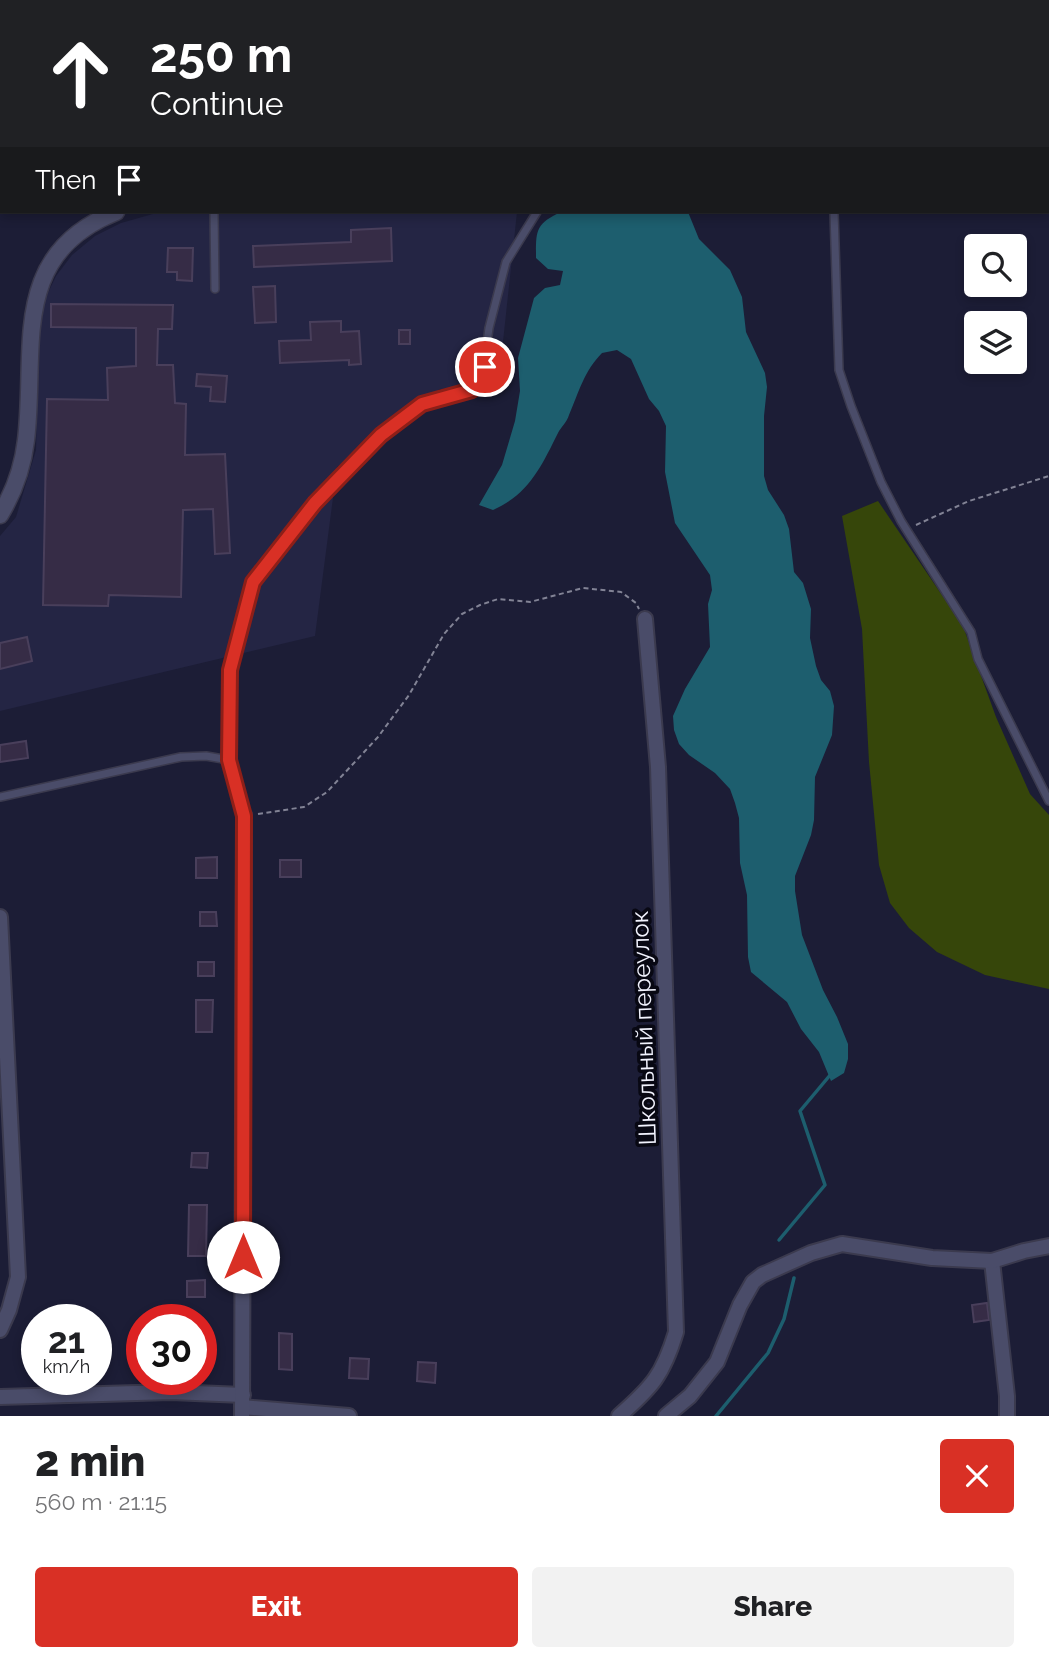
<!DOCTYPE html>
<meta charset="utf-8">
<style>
body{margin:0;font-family:Raleway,sans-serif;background:#f2f2f2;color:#202124;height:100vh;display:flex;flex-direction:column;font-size:26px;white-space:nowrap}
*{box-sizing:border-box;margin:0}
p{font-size:23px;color:#757577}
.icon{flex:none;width:38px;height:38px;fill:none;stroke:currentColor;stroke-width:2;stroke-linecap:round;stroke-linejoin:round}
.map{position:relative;height:1416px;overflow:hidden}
.details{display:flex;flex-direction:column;background:#fff;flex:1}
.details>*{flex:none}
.top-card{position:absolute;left:0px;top:0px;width:1050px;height:214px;box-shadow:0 4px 10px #0003;background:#202124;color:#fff;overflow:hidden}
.fabs{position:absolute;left:964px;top:234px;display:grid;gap:14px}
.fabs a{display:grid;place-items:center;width:63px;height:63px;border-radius:7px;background:#fff;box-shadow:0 4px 10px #0003;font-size:35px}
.speed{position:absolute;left:21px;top:1304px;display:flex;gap:14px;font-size:35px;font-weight:700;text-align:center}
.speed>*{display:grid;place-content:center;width:91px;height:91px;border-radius:50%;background:#fff;box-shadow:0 4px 10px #0003;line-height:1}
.speed small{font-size:18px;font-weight:400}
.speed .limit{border:10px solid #d22;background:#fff;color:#111}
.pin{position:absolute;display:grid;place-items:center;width:60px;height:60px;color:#fff;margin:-30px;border:4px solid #fff;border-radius:50%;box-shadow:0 2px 7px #0007}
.me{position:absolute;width:77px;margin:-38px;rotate:0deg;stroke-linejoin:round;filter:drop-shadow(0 0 5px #0008)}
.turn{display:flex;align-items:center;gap:24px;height:147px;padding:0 35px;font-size:32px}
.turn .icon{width:91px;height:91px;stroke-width:2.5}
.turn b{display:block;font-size:49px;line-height:60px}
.then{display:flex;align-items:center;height:66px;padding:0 35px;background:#0003;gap:14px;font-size:26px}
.round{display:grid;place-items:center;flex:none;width:74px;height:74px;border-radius:7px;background:#f2f2f2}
.head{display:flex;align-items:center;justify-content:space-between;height:119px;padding:0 35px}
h1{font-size:42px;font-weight:800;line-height:52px}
.primary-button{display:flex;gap:14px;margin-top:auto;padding:14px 35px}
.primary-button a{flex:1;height:80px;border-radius:7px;background:#d93025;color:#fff;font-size:28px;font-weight:800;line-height:80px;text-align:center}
.primary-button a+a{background:#f2f2f2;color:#202124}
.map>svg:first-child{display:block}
.built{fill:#242544}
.green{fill:#36460a}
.water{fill:#1d5e6e}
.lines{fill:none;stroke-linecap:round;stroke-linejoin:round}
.stream{stroke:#1d5e6e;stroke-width:3.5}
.building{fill:#362c46;stroke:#493f5b;stroke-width:2}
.service-casing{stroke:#3b3a4e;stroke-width:10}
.minor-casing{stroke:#3b3a4e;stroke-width:18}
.tertiary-casing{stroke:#3b3a4e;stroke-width:19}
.path{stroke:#828395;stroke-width:2;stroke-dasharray:5 3.5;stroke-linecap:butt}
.service{stroke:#4a4c69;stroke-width:7}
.minor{stroke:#4a4c69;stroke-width:14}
.tertiary{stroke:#4a4c69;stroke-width:16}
.route-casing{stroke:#8d1f18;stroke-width:18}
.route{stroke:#d93025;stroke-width:12}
.labels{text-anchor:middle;stroke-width:7;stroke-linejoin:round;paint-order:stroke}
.street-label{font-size:24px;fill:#f2f3fe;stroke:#080813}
</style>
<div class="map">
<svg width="1049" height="1416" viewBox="0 0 1049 1416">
<rect width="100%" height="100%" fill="#1c1d36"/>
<polygon class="built" points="160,212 517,212 498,388 440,389 337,467 315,636 0,711 0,536 16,517 36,450 39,326 44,301 56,276 72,255 95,236 121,223"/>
<polygon class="green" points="878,501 963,626 996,717 1030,794 1049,815 1049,989 985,975 937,952 909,928 890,903 879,865 869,762 862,629 842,516"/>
<path class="water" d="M561,212H688L699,239L730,270L742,297L746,332L765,373L767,387L764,416V476L768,490L784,515L789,529L794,572L803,583L811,609L810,638L816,666L821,680L830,691L834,706L832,735L815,777L814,820L811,835L795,876V891L802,935L823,990L837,1017L848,1044V1059L844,1073L831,1081L819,1052L801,1029L787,1002L751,972L748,957L747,895L740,863L739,818L735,803L730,789L715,773L689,755L679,744L674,730L673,716L685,689L710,647L708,604L712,590L710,575L675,523L665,472L666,426L659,411L649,399L631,359L617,350L602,353C584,371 579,392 569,415C567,422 561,427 558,433C541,467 529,494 493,510L479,505L502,465L515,421L520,391L518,358L534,298L545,288L560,285L563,271L548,269L536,258C536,231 535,224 561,212Z"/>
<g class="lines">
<g class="stream">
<polyline points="588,2 588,0"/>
<polyline points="779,1240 825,1185 800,1111 831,1074"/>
<polyline points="716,1416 768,1353 784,1319 794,1278"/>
</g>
</g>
<g class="building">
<polygon points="391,228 392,261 254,267 253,246 351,242 351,230"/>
<polygon points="168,248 193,248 192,281 177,280 177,272 167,272"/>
<polygon points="275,286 276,322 255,323 253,287"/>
<polygon points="51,304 173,305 172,329 158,329 157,365 173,365 175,403 186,404 185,455 225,454 230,553 215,554 213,509 183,510 181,597 109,595 108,606 43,605 47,399 108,400 107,368 136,366 136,328 51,327"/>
<polygon points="341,321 341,332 359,331 361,364 349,365 349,360 280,363 279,341 311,340 310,322"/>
<rect x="399" y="330" width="11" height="14"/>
<polygon points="197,374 227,376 225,402 210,401 211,387 196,386"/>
<polygon points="27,637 32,661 0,669 0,643"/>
<polygon points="26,741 28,758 0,762 0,745"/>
<polygon points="217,857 217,878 196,878 196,858"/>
<rect x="280" y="860" width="21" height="17"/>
<polygon points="200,912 216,912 217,926 200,926"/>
<rect x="198" y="962" width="16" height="14"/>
<polygon points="196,1000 213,1000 212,1032 196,1032"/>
<polygon points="192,1153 208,1153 207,1168 191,1167"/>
<polygon points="189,1205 207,1205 206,1256 188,1256"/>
<polygon points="205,1280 205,1297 187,1297 187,1281"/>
<polygon points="987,1303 989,1320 974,1322 972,1305"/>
<polygon points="279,1333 292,1334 292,1370 279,1369"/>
<polygon points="350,1358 369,1359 368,1379 349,1378"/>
<polygon points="418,1362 436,1363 435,1383 417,1381"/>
</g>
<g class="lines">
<g class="service-casing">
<g id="service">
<polyline points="1048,182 1049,182"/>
<polyline points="214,212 215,289"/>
<polyline points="834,212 839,370 851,406 881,482 901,521 971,632 978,659 1049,801"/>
<polyline points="229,760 230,670 253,582 315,503 381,435 422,404 472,390 482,379 489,328 506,262 537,212"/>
<polyline points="0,797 181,757 206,756 229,760 244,815"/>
</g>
</g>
<g class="minor-casing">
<g id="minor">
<polyline points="0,917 18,1277 9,1310 0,1330"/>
<polyline points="992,1261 1007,1396 1007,1416"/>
<polyline points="0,1397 171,1392 243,1395"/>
<polyline points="242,1407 349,1416"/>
<polyline points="242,1416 244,815"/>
<path d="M619,1416C652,1387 663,1375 676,1332L658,767L645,619"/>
<polyline points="666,1416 690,1396 717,1362 740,1305 753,1282 762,1275 811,1253 842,1244 932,1258 992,1261 1024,1251 1049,1246"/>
</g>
</g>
<g class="tertiary-casing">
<g id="tertiary">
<polyline points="850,2 851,0"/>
<path d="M0,515C14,492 23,466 26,440C37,349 8,255 116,212"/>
</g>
</g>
<g class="path">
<polyline points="34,0 34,2"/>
<polyline points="822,2 823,0"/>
<polyline points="916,525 969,501 1049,476"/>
<polyline points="258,814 304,807 327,792 378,737 409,695 444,634 462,614 480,605 498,599 530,602 583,588 621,592 636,603 639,609"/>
</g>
<use href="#service" class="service"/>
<use href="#minor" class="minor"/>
<use href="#tertiary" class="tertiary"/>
</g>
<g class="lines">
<g class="route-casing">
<polyline id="route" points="243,1257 244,816 229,760 230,670 253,582 315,503 381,435 422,404 472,390 482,379 485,367"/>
</g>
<use href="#route" class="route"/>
</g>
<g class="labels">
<g class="street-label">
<text transform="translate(644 1028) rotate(-92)" y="8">Школьный переулок</text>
</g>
</g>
</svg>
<div class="fabs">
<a><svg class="icon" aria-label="search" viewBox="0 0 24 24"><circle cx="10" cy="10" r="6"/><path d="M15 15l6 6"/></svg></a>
<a><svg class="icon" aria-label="layers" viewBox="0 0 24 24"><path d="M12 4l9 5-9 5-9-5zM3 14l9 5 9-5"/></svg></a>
</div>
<div class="speed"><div>21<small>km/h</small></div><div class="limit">30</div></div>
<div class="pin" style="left:485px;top:367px;background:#d93025"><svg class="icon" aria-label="arrive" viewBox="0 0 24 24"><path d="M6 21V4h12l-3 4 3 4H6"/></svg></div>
<svg class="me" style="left:243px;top:1257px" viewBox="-20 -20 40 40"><circle r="19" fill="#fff"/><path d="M0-13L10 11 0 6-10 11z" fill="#d93025"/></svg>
<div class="top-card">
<div class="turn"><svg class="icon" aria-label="ahead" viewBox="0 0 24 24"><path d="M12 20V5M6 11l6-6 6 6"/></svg><div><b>250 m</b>Continue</div></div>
<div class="then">Then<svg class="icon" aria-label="arrive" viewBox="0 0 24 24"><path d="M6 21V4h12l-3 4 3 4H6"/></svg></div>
</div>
</div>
<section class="details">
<div class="head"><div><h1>2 min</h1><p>560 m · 21:15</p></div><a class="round" style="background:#d93025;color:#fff"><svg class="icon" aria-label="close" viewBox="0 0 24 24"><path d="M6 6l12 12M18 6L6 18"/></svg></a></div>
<div class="primary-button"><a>Exit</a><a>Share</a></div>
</section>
